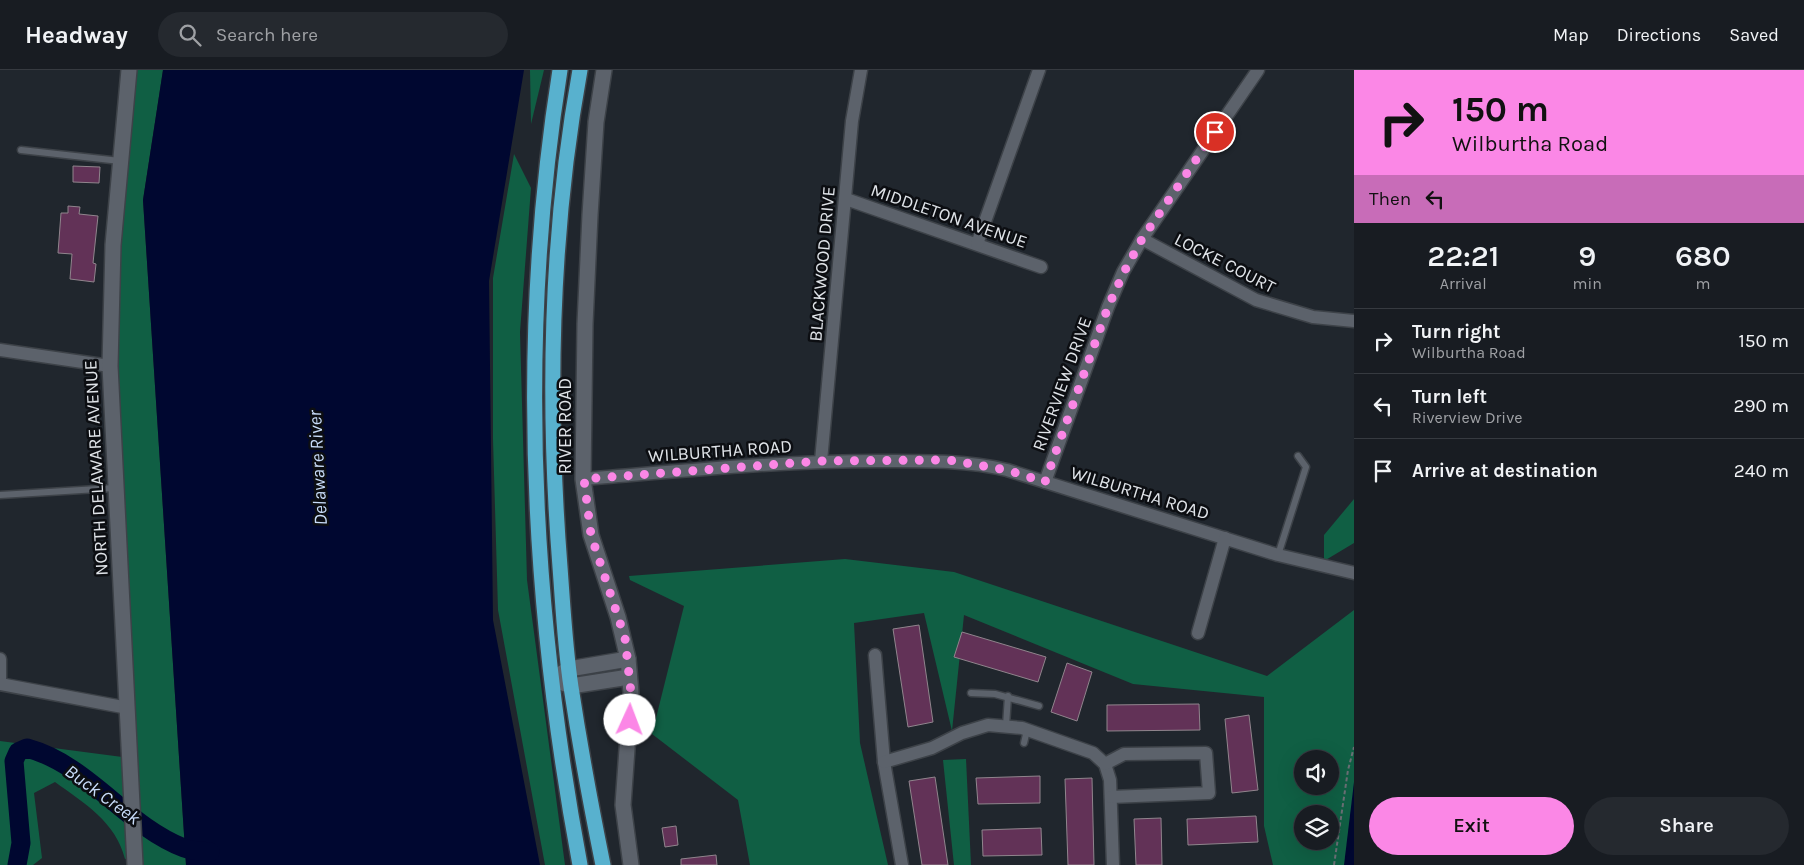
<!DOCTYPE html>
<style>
body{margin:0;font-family:Karla,sans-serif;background:#25292f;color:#f1f3f6;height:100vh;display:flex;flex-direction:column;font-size:19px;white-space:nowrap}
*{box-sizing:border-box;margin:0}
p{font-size:16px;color:#9fa1a5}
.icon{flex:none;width:28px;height:28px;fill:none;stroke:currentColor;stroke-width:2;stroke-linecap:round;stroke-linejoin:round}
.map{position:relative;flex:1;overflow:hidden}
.details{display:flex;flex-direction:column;background:#181c22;width:450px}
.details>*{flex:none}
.banner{background:#fb87e6;color:#111;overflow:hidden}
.fabs{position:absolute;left:1294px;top:680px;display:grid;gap:10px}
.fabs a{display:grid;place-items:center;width:45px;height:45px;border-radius:50%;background:#181c22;box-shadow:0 5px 20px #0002,0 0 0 1px #363a40;font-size:25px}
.pin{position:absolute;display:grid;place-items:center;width:42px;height:42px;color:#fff;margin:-21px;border:2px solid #fff;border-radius:50%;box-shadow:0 1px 5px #0007}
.me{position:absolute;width:55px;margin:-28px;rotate:2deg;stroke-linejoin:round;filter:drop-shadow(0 0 4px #0008)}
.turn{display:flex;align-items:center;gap:18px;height:105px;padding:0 15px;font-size:22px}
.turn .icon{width:65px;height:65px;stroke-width:2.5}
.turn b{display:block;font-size:35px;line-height:42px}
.then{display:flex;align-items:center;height:48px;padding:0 15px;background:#0003;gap:10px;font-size:19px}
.eta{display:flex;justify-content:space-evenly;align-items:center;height:85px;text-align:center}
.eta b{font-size:30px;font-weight:600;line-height:35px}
.cta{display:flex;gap:10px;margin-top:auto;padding:10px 15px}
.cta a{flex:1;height:58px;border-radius:30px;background:#fb87e6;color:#111;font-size:20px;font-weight:600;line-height:58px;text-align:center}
.cta a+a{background:#25292f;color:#f1f3f6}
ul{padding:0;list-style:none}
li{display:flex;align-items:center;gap:15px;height:65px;padding:0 15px;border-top:1px solid #363a40}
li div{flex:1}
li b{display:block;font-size:19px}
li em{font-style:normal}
header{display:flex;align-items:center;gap:30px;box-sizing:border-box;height:70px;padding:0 25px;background:#181c22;border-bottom:1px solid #363a40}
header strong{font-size:24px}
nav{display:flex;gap:28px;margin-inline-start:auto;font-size:18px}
.search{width:350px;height:45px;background:#25292f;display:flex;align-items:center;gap:12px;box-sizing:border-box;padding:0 18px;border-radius:28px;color:#9fa1a5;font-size:19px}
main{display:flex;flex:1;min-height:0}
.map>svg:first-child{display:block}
.forest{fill:#105f44;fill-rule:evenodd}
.water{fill:#000730}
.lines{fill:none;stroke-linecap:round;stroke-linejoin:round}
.river{stroke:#000730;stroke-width:19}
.building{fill:#623257;stroke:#90858d}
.lane-casing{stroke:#3d4248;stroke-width:9}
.street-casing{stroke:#3d4248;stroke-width:15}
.secondary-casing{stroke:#3d4248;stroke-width:18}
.highway-casing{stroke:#3d4248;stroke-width:18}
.path{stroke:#6a6f75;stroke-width:2;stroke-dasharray:4 2.5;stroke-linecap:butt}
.lane{stroke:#5c626b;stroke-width:6}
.street{stroke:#5c626b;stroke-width:12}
.secondary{stroke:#5c626b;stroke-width:15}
.highway{stroke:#58b1ce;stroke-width:15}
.route{stroke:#fb87e6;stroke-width:9;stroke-dasharray:0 16.2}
.labels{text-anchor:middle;stroke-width:5;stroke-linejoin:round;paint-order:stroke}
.street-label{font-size:18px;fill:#e0e4e9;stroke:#0c0e12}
.water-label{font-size:19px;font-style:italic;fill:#c8dcf9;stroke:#0c0e12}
</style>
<header>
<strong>Headway</strong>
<div class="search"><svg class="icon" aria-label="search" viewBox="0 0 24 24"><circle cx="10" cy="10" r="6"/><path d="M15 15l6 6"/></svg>Search here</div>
<nav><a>Map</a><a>Directions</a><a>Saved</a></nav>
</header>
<main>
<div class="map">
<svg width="1354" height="795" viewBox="0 0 1354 795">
<rect width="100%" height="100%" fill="#20262d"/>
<g class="forest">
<path d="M129,0H163L143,130L186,795H139V786L125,789C116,752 84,733 55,712L34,723L42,788L33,795H0V671L130,688L110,296Z"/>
<polygon points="530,0 544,0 531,54"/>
<polygon points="514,84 531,118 520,262 527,510 565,795 545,795 498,540 493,369 493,208"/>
<polygon points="1354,429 1354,473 1324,491 1324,465"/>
<path d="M845,489L954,502L1267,606L1354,540V795H1273L1264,756V627L1133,614L964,545L952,661L924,543L854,553L860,673L888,795H750L738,730L652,664L684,536L630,510L629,506ZM1302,689H1330V716H1302ZM1302,744H1330V771H1302Z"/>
<polygon points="966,689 971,795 954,795 943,690"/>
</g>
<g class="water">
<polygon points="163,0 524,0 489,211 493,550 540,795 186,795 143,130"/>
<polygon points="1354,712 1354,795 1344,795"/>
</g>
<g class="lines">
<path class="river" d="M17,795L21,773L14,691L18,682L27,678C89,695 125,755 184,778C192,781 202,781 210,782"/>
</g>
<g class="building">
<polygon points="73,96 100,97 99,113 73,112"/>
<polygon points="68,136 80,137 79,144 98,146 93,193 96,194 94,212 70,209 72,184 58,183 61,143 68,143"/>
<polygon points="919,555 933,652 908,657 893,559"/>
<polygon points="962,562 1046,587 1038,612 954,587"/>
<polygon points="1067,593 1092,602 1077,651 1051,642"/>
<polygon points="1199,634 1200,660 1107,661 1107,635"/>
<polygon points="1249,645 1258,720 1232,723 1225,649"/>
<polygon points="1040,706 1040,733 978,734 976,708"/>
<polygon points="935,707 948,795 922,795 909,711"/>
<polygon points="1092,708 1094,795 1068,795 1065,709"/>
<polygon points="1256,746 1258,772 1188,775 1187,749"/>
<polygon points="1161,748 1162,795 1136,795 1134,749"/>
<polygon points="676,756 678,775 665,777 662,758"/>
<polygon points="1041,758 1042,785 983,786 982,760"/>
<polygon points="716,785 717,795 681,795 681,789"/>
</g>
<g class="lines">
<g class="lane-casing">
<g id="lane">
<polyline points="21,80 120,91"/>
<polyline points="0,425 114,418"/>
<polyline points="1278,485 1306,397 1298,386"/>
<polyline points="971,623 995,624 1039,636"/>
<polyline points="1006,656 1008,626"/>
<polyline points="1024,673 1027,660"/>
</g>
</g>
<g class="street-casing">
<g id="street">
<polyline points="846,129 1041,197"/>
<polyline points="1142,169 1256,230 1313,247 1354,251"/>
<polyline points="977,174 1039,0"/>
<polyline points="0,280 110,296"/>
<polyline points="821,391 852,51 861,0"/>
<path d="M583,409C682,401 780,391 879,391C923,391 964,390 1007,400L1278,485L1354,503"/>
<polyline points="1045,412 1108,237 1123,202 1142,169 1258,0"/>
<polyline points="1198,563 1225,468"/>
<polyline points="875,585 884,692 902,795"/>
<polyline points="0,589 0,614"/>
<polyline points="0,614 128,638"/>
<polyline points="884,692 932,678 962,663 988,655 1022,658 1093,683 1105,694 1110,710 1113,795"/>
<polyline points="1105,694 1124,684 1206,683 1209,723 1111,727"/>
</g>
</g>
<g class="secondary-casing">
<g id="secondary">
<polyline points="129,0 113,175 110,296 135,795"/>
<polyline points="604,0 596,52 590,145 585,254 583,409 591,465 618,547 628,589 631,623 623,735 631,795"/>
<polyline points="552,609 569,599 628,589"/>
<polyline points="560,612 571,616 629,607"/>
</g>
</g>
<g class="highway-casing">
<g id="highway">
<path d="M560,0C518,263 531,534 580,795"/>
<path d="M580,0C550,164 547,331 560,497C563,537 565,577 571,617C580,676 591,736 603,795"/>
</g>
</g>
<polyline class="path" points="1334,795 1348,700 1354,677"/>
<use href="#lane" class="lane"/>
<use href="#street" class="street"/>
<use href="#secondary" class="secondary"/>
<use href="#highway" class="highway"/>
</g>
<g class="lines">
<polyline class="route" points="630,650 631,623 625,568 591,465 584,409 821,391 949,390 1007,400 1045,412 1108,237 1124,202 1142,169 1215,62"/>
</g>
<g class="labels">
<g class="street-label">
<text transform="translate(949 146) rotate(19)" y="6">MIDDLETON AVENUE</text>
<text transform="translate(1225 193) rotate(27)" y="6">LOCKE COURT</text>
<text transform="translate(822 194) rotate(-85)" y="6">BLACKWOOD DRIVE</text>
<text transform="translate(1062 314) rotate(-70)" y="6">RIVERVIEW DRIVE</text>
<text transform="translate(565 356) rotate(-90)" y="6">RIVER ROAD</text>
<text transform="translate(720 381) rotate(-4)" y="6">WILBURTHA ROAD</text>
<text transform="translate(96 398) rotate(-93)" y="6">NORTH DELAWARE AVENUE</text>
<text transform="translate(1140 423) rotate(17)" y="6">WILBURTHA ROAD</text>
</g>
<g class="water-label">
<text transform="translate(317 398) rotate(-93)" y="7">Delaware River</text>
<text transform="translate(103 724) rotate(36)" y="7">Buck Creek</text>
</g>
</g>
</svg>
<div class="fabs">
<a><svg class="icon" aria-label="sound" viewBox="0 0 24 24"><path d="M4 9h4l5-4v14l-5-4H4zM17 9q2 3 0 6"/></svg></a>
<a><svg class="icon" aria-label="layers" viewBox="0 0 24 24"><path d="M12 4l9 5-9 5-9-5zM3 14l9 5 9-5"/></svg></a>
</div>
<div class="pin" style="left:1215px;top:62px;background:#d93025"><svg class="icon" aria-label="arrive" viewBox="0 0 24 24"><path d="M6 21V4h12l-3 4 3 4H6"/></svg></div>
<svg class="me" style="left:630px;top:650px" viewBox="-20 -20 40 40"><circle r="19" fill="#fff"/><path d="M0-13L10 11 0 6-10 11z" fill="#fb87e6"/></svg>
</div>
<section class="details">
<div class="banner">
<div class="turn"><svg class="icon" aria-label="right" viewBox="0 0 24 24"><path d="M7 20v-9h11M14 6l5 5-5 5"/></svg><div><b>150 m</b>Wilburtha Road</div></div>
<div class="then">Then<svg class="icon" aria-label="left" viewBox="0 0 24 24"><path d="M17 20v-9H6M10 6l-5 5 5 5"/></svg></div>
</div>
<div class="eta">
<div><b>22:21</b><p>Arrival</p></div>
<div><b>9</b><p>min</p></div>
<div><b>680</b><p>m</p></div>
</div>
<ul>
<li><svg class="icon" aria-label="right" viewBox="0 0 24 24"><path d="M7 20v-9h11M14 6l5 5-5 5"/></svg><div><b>Turn right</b><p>Wilburtha Road</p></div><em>150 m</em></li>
<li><svg class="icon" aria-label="left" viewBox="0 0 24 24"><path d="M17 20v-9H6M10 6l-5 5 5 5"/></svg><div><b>Turn left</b><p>Riverview Drive</p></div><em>290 m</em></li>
<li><svg class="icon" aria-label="arrive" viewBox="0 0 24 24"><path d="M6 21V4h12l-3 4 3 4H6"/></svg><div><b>Arrive at destination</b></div><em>240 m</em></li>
</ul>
<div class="cta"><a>Exit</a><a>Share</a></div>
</section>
</main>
